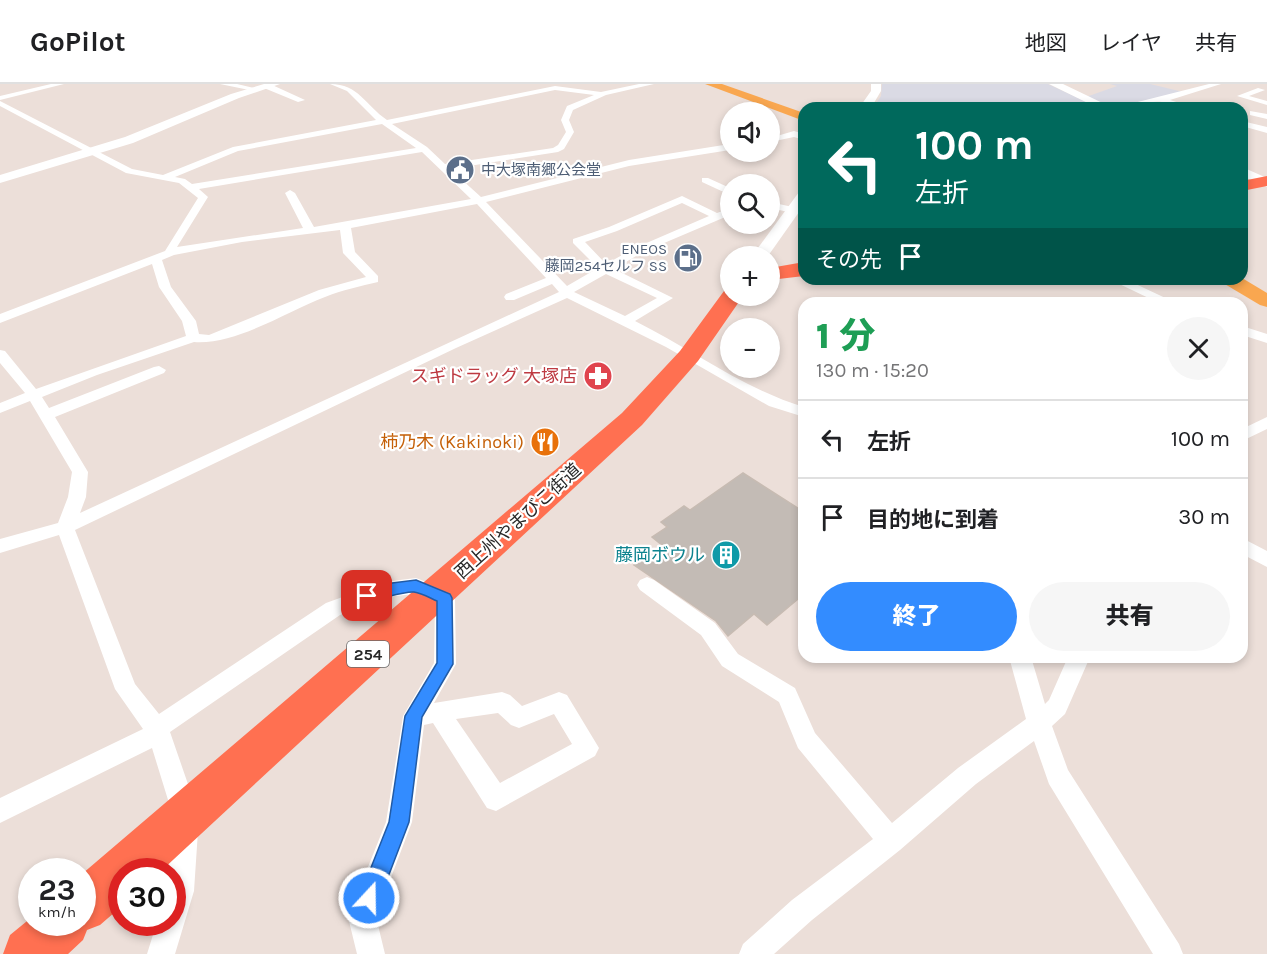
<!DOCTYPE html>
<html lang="ja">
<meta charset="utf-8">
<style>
body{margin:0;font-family:Karla,"Noto Sans JP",sans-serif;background:#f6f6f6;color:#202124;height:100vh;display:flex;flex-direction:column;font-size:22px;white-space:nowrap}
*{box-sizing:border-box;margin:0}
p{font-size:20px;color:#757577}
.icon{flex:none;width:33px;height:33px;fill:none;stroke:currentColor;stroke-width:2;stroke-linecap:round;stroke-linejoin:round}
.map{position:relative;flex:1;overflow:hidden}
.drawer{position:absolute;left:798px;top:213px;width:450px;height:366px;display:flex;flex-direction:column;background:#fff;border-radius:18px;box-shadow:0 3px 9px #0003}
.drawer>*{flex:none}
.banner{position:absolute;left:798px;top:18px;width:450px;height:183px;border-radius:18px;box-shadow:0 3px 9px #0003;background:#00695c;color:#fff;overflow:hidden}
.tools{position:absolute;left:720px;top:18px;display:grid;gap:12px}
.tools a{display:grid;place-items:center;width:60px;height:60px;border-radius:50%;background:#fff;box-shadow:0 3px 9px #0003;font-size:30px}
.speed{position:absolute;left:18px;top:774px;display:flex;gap:12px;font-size:30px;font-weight:700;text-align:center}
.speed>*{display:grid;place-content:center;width:78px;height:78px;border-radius:50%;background:#fff;box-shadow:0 3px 9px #0003;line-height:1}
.speed small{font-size:15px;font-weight:400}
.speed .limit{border:9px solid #d22;background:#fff;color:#111}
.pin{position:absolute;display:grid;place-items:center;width:51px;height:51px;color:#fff;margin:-26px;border-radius:12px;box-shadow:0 3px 9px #0006}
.me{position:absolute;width:66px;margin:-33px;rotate:21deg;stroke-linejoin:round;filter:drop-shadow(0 0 4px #0008)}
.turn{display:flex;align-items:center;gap:21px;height:126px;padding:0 18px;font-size:27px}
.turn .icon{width:78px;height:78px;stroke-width:2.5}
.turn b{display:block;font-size:42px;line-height:51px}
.then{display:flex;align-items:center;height:57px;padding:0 18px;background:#0003;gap:12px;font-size:22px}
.round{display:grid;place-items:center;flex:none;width:63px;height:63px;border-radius:32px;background:#f6f6f6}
.headline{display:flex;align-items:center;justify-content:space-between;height:102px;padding:0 18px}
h1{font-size:36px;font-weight:800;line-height:45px;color:#1e9e55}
.cta{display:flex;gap:12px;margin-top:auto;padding:12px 18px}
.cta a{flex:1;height:69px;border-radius:36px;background:#338cff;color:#fff;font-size:24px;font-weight:800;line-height:69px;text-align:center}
.cta a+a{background:#f6f6f6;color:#202124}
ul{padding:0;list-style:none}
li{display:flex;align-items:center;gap:18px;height:78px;padding:0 18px;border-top:2px solid #e0e0e0}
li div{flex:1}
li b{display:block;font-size:22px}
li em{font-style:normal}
header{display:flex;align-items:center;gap:36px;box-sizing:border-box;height:84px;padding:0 30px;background:#fff;border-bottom:2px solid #e0e0e0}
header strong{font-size:28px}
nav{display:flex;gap:33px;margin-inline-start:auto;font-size:21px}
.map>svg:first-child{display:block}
.industrial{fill:#dadae4}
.building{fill:#c3bbb5;stroke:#c7bbb2;stroke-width:1.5}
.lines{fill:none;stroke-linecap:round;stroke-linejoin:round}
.street{fill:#fff;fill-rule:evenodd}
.secondary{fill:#fff;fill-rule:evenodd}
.primary{fill:#f9a750;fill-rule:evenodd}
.highway{fill:#ff7051;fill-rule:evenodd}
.route{fill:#338cff;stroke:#215ba6;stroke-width:1.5}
.labels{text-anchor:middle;stroke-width:4.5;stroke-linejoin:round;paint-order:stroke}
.far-service-label{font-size:15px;fill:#4e5e75;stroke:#fff;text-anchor:start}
.shield{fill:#fff;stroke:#686868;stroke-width:1.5}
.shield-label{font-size:16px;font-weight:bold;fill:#282828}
.health-label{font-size:18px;fill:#be3a42;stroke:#fff;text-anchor:end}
.food-label{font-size:18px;fill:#c56008;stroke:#fff;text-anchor:end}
.street-label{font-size:18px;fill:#282828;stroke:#fff}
.culture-label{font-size:18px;fill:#0d838f;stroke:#fff;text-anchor:end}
</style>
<header>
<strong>GoPilot</strong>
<nav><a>地図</a><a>レイヤ</a><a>共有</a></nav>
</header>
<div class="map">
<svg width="1267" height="870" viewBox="0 0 1267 870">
<rect width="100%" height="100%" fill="#ecdfd9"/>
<g class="industrial">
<polygon points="882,0 1048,0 1100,24 873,24 881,12"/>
<polygon points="1110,0 1150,0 1183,8 1112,24 1086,13 1117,2"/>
</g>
<polygon class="building" points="743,389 804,428 804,510 767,541 754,530 728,552 716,537 634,481 663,462 652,453 667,443 661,438 684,422 690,426"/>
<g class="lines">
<g class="street">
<polygon points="51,0 64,0 0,16 0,12"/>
<polygon points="220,0 237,0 258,5 254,7"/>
<polygon points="264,0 270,0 305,16 298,18 264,4"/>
<path d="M330,0C359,0 365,21 387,36L555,2L601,8L639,0H654L606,11L573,26L569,36L574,48L564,65L558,68L450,85L481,113L629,76L730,60V66L629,82L486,118L567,202L598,184L573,159V155L609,143L682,112L717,129L730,124V131L643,168L614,185L673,214L635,237C691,265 744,305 804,323V333L769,322L666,263L567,214L456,264L75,446L135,600L159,630L326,519L384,498L416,494L452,508L455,514L456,580L434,619L502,608L510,611L522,622L559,608L567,611L599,664L595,672L496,727L487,724L433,639L424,641L412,738L376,833L385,870H357L348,833L386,738L403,632L434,579L435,518L415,510L386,513L340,531L170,648L199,732L194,807L175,870H147L157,838H172V788H168L173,732L152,664L0,739V714L143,645L115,605L59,451L0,469V455L58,439L68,413L72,388L30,317L0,329V319L25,309L0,279V266L5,267L36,305L186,252L182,237L159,203L152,180L0,239V230L165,167L198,114L179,99L126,89L0,22V17L132,85L163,91L233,63L376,36L347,7ZM555,6L594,11L567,22L561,36L566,48L558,61L553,64L445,80L427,63L392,40ZM382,40L416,64L192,100L185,95L175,93L238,67ZM422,68L471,115L314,143L295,109L290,106L285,109L303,144L177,163L208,113L199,105ZM682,119L709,132L635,164L606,180L585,158L617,147ZM477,120L546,194L506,210L504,213L506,216H514L552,200L559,208L80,429L86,413L88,388L55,333L164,289L166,286L159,282L154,283L49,324L42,313L97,291L194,258C236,261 286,228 325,213C342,206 361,202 378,198V192L355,168L351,144ZM340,146L343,169L366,193L319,206L209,251L199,250L196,237L171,203L162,176L174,171L242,158ZM606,190L657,214L625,232L574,208ZM498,629L511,641L519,644L554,630L572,660L500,699L456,635Z"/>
<path d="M1209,0H1221L1170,16L1195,24C1183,24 1173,20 1162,18C1149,16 1129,24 1114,24Z"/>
<polygon points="1258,4 1265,6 1249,12 1267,17 1267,21 1237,12"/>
<polygon points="1250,27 1267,30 1267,35 1250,31"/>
<polygon points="1242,37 1267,43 1267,49 1242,42"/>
<polygon points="794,47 804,50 804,56 794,53 770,58 770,54"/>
<polygon points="702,94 708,94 730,104 730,111 702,98"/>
<polygon points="770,118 797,124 798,126 793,129 770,124"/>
<polygon points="1109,195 1125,195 1176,219 1159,219"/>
<polygon points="1242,242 1267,250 1267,259 1242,251"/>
<polygon points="1267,333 1267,345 1242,357 1242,345"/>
<polygon points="1242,454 1267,467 1267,483 1242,470"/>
<polygon points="647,493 654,496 715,539 738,570 795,604 815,649 892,739 958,684 1026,635 1009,573 1031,573 1045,620 1049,616 1068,573 1090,573 1065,630 1052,642 1068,686 1179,860 1183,870 1153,870 1049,700 1034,657 976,700 900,766 812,836 774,870 739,870 743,860 792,816 873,755 798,664 779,618 722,582 701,551 640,506 637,501 640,496"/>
</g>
<g class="secondary">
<polygon points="264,0 280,0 239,14 133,59 0,99 0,91 125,53 231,10"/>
<polygon points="871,0 881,0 881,7 871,24 859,24 871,7"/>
<polygon points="1049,0 1063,0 1113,24 1098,24"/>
<polygon points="1242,83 1267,94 1267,103 1242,92"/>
<polygon points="804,107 804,121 768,172 752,172 799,108"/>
</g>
<g class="primary">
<polygon points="705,0 722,0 804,29 804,37"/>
<polygon points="1242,194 1267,209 1267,223 1260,221 1223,199 1220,195"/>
</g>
<g class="highway">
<polygon points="1267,92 1267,102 1242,107 1242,97"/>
<polygon points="804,178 804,192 770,196 770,184"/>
<polygon points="730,205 730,212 743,212 698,277 642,341 160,788 122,788 122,822 100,841 87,846 83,856 68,870 3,870 10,851 32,833 32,838 82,838 82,790 622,329 680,267 724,207"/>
</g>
</g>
<path class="route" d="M416,496L450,510L452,514L453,580L422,633L409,738L377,822L369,825L362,822L359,814L389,738L405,632L437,579V517C430,514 422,509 414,508C399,507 372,520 362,516L359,512L362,508L384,500Z"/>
<defs>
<g id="civic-disc" transform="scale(1.5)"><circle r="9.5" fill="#5c6f8a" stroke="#fff"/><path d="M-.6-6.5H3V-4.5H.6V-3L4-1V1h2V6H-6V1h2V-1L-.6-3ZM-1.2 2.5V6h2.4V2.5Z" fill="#fff"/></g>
<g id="fuel-disc" transform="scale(1.5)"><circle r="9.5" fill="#5c6f8a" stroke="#fff"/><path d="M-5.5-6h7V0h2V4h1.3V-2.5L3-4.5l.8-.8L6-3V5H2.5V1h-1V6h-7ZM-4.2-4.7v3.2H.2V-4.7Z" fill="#fff"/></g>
<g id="pharmacy-disc" transform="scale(1.5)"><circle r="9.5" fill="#e0444e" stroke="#fff"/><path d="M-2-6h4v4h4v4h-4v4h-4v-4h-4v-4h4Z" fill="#fff"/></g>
<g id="restaurant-disc" transform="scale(1.5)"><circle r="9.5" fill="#e8710a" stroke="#fff"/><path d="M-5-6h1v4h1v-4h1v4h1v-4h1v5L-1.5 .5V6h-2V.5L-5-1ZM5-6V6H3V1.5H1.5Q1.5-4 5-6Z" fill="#fff"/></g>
<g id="building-disc" transform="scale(1.5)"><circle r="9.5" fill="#0f9aa8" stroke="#fff"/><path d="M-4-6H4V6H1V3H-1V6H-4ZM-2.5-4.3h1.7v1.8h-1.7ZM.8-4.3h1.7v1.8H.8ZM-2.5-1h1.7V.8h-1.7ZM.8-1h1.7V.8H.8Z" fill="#fff"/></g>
</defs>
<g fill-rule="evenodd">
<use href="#civic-disc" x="460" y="86"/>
<use href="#fuel-disc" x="688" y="174"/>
<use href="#pharmacy-disc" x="598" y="292"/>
<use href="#restaurant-disc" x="545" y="358"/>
<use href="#building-disc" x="726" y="471"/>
</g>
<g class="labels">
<g class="far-service-label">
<text x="481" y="91">中大塚南郷公会堂</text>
<text x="667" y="170" text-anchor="end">ENEOS<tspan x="667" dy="17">藤岡254セルフ SS</tspan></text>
</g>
<rect class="shield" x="347" y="557" width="42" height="26" rx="4.5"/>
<g class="shield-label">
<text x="368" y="576">254</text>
</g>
<g class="health-label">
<text x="577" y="298">スギドラッグ 大塚店</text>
</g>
<g class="food-label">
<text x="524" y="364">柿乃木 (Kakinoki)</text>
</g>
<g class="street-label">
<text transform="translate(518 437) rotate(-42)" y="6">西上州やまびこ街道</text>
</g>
<g class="culture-label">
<text x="705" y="477">藤岡ボウル</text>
</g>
</g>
</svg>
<div class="tools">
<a><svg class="icon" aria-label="sound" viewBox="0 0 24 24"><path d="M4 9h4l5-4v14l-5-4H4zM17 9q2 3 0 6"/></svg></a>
<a><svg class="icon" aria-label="search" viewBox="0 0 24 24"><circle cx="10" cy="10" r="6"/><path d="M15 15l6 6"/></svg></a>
<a>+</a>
<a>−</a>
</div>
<div class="speed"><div>23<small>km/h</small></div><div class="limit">30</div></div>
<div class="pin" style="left:367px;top:512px;background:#d93025"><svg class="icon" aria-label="arrive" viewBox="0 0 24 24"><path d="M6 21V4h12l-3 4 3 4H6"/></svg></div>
<svg class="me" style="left:369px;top:814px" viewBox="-20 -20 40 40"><circle r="17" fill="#338cff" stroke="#fff" stroke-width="3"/><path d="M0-11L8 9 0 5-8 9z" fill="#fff"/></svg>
<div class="banner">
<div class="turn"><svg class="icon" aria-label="left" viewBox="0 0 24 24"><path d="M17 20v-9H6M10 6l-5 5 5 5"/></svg><div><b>100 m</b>左折</div></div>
<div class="then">その先<svg class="icon" aria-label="arrive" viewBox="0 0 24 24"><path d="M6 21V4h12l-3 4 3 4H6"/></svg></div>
</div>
<section class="drawer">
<div class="headline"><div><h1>1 分</h1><p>130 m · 15:20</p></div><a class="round"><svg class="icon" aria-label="close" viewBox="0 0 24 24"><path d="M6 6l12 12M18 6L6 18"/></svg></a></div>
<ul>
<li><svg class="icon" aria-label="left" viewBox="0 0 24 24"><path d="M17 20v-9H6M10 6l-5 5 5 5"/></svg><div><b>左折</b></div><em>100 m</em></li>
<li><svg class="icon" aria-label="arrive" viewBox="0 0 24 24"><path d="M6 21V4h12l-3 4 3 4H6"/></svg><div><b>目的地に到着</b></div><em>30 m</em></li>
</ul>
<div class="cta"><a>終了</a><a>共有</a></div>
</section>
</div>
